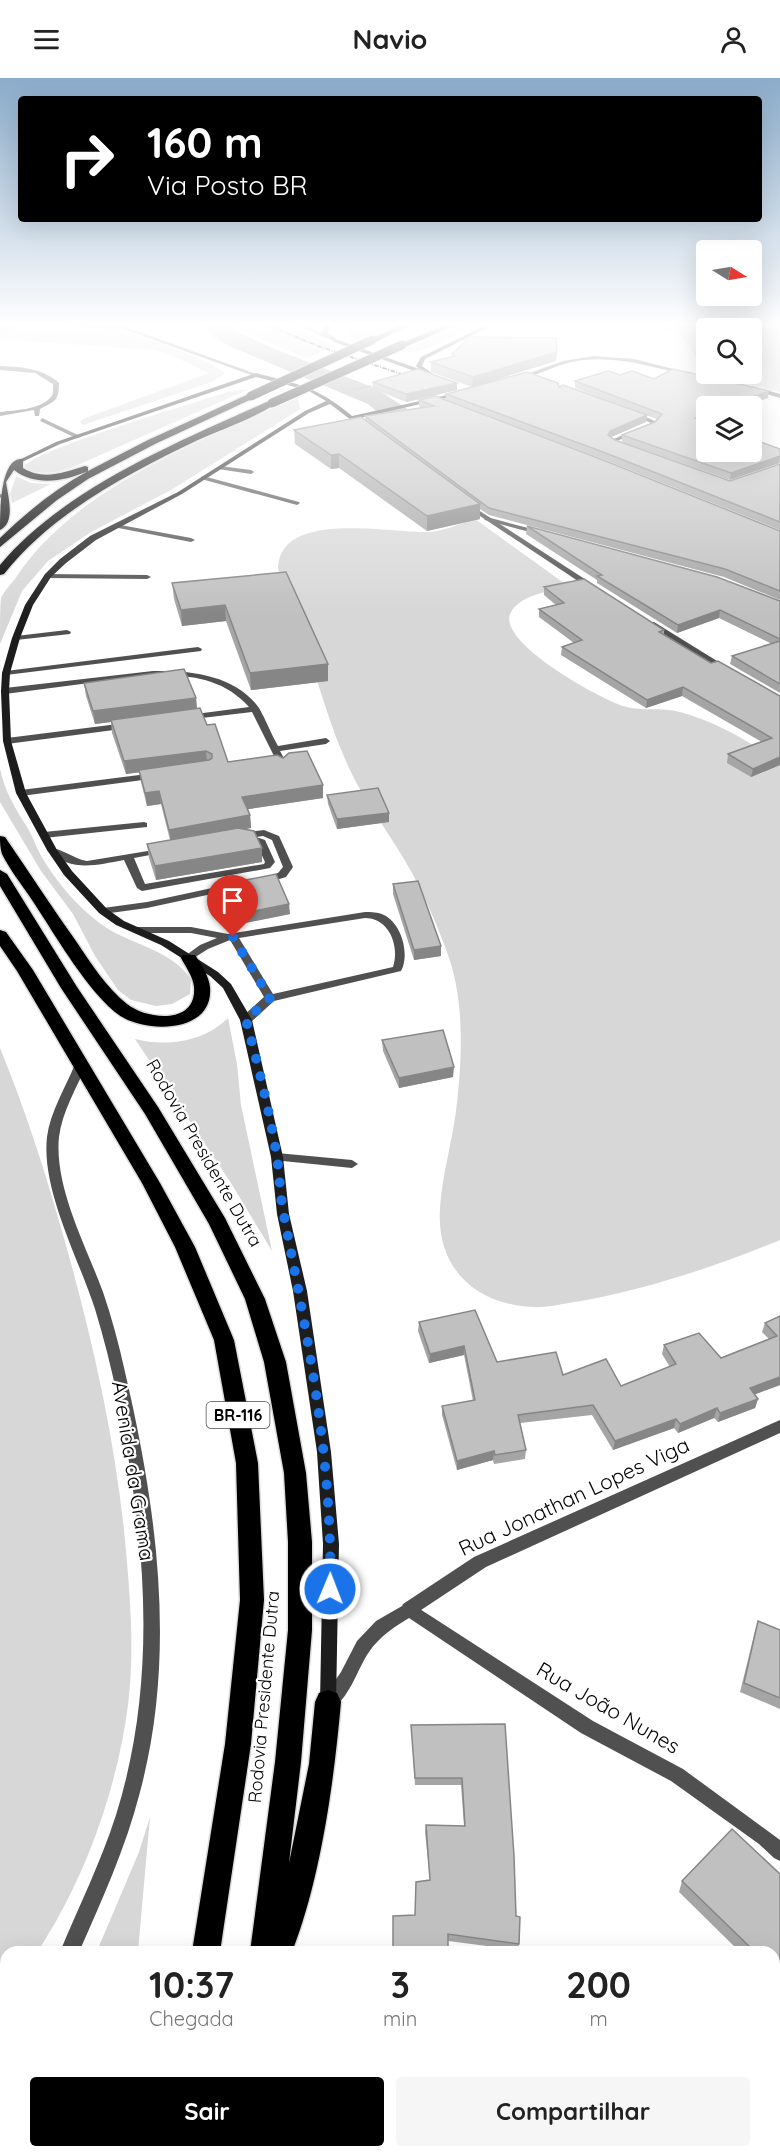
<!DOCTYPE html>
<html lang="pt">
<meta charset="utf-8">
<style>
body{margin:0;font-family:Quicksand,sans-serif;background:#f6f6f6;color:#222;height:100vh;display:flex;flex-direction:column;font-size:22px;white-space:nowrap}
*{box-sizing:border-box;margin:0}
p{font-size:20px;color:#767676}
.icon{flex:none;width:33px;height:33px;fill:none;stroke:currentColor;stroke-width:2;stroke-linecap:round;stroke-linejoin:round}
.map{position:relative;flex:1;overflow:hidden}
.details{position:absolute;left:0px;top:1868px;width:780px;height:212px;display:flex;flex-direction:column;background:#fff;border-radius:18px 18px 0 0;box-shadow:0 6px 24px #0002}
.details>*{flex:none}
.banner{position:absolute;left:18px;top:18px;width:744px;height:126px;border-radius:6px;box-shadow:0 6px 24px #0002;background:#000;color:#fff;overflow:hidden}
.needle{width:39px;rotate:101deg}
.buttons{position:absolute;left:696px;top:162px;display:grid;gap:12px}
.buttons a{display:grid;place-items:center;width:66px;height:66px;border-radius:6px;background:#fff;box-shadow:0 6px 24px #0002;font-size:30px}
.pin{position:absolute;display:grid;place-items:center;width:51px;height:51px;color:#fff;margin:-62px -26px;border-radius:50% 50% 50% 0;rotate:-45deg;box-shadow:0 0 6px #0007}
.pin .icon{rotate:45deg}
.me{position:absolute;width:66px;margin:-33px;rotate:1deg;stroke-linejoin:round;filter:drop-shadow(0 0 4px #0008)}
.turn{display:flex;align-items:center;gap:21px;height:126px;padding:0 30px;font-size:27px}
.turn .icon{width:78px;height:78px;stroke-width:2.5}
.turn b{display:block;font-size:42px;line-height:51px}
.eta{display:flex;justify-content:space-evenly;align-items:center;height:102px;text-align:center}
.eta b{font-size:36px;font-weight:800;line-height:42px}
.cta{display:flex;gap:12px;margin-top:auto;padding:12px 30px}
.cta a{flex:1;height:69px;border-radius:6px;background:#000;color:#fff;font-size:24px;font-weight:800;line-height:69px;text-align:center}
.cta a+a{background:#f6f6f6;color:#222}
header{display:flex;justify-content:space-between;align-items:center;height:78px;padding:0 30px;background:#fff;font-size:27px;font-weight:800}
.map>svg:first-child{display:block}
.green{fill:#d7d7d7}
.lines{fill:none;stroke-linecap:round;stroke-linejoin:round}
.river{fill:#9e9e9e;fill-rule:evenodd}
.motorway-casing{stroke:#dbdbdb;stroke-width:3}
.path{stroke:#727272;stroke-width:1.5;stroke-dasharray:1 1.5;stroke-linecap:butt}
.service{fill:#505050;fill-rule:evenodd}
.minor{fill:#505050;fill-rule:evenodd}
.tertiary{fill:#505050;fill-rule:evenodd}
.secondary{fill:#1d1d1d;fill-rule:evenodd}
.motorway{fill:#000;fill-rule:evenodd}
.rail{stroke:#000;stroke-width:2;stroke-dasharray:4.5 1.5 1 1.5;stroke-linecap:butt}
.motorway-bridge-casing{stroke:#dbdbdb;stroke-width:10;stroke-linecap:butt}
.motorway-bridge{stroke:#000;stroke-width:9}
.wall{fill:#a5a5a5}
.shaded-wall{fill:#868686}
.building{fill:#c0c0c0;stroke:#868686;stroke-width:1.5}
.route{stroke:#1a73e8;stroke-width:10;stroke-dasharray:0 18}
.labels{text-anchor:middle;stroke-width:4.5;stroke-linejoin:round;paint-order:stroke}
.shield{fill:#fff;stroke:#4c4c4c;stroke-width:1.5}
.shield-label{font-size:16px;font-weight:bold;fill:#000}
.street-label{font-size:18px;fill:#000;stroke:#fff}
.near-street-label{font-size:21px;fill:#000;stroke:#fff}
</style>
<header><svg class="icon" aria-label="menu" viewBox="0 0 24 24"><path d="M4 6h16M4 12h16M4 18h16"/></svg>Navio<svg class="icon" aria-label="person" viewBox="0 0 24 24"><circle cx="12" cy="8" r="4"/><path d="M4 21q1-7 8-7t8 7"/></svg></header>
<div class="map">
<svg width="780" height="2078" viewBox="0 0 780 2078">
<rect width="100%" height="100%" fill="#fff"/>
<g class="green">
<path d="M0,245C36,247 81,246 115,251C132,254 220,285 225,296L209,305L83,347L80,344L83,341L209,295L168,276L152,272L0,261Z"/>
<polygon points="228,245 282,245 336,268 307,280 255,259"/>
<polygon points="351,245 405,245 362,261 351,259 347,254"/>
<path d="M463,245H477C461,254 417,281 401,273Z"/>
<polygon points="640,245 780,245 780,314 712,296 752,296 752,250 706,250 706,293 681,258 667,251"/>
<path d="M249,311L71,390C57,395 37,398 24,389C30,373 200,323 228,314Z"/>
<path d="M298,319L300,331L294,335L171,412L91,454L48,483L22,513L0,566C0,555 0,529 1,520C4,513 12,505 17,498C78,407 203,363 298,319Z"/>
<polygon points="16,398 31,405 51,406 12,425 10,416"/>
<path d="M475,441L568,508C551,513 520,517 511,534C494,563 600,621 623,628C639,633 653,630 669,632C680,633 693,638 704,642C732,653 755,668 780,684V1162C717,1188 648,1211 581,1223C565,1225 548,1230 532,1229C474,1226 436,1189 440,1130C442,1097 452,1065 456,1033C462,984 465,927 449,880C439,851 426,821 412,795C395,764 374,736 357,706C334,663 323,618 307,573C298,545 283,518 278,490C280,432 389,455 425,454C442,454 459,446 475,441Z"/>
<path d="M0,691C5,714 15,730 27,749C32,757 35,766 39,774C55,803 81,834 110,852C138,868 171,873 191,901L190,916L172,926L156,928L131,922L118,912L95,878L73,836L41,793L0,724Z"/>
<path d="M228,940L237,986L241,1027L272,1173L231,1105L135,961C167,969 204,964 228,940Z"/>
<path d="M0,970C27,1036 48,1102 67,1171C94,1268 115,1362 125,1462C130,1517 135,1572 128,1627C117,1712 85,1801 38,1873L6,1874V1922L0,1929Z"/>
<polygon points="150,1739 138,1873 97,1873 139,1774"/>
<polygon points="6,2019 6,2073 104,2073 104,2078 0,2078 0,2027"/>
</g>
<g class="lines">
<polygon class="river" points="201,245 224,245 240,255 277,272 375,310 406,330 460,378 456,384 446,386 436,384 368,326 229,268 213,258"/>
<g class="motorway-casing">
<g id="motorway">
<polygon points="405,245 416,245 375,264 368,262"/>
<polygon points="449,245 460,245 405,269 398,267"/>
<path d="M251,315L254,316V320L155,366L88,401L57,422L0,469V460C27,434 55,411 88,393C65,403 36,409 14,392L6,404C8,418 16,445 0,452C0,433 0,378 23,381V390C44,403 64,394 85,388L88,389V393L148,362Z"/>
<path d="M269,323L276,325C262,337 218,353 198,362C129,395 52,435 4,496L0,497V487C64,410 180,363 269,323Z"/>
<path d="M0,758L5,759C29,794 53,831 78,866C92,887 107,910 127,926C147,942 197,947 194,909C193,899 186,889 181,880L183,877H195C201,886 209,898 210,909C214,954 151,955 124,940C92,922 53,853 32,822C22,807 10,792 2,776C0,770 0,764 0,758Z"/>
<path d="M0,792L7,796L77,909L158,1029L225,1140L265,1221L286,1284L306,1395L312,1464V1552L301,1684L289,1785L309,1686L315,1624L319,1615L328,1612L337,1615L341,1624C334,1703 321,1800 292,1874H250L275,1684L288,1552V1464L284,1395L264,1284L245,1221L209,1146L145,1036L61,910L0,808Z"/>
<polygon points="0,852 6,854 33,892 160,1105 195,1169 234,1262 258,1385 264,1522 251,1666 220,1874 192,1874 225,1666 240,1522 236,1385 214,1262 175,1169 142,1105 17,893 0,868"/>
<polygon points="160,2073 192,2073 191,2078 159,2078"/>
<rect x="223" y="2073" width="32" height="5"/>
</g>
</g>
<polyline class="path" points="353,312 375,307"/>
<g class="service">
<path d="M0,288C21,289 43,290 59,305C59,323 55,323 40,331L39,338H35L34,332L0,338V334C15,332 40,332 51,319C54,316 53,310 53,306L35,295L0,292Z"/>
<polygon points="42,340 80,358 81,359 76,360 40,343"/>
<polygon points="220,388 251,392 254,394 251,396 218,391 217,390"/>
<polygon points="203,398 299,424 300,425 297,427 201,401 201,399"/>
<polygon points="0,416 4,417 5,418 0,420"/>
<polygon points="115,446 191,460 195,462 191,464 113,449 113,447"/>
<polygon points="45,496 147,497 151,499 147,501 48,500 45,500"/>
<polygon points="67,552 71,554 70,556 16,562 12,560 16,558"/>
<polygon points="198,569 202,571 201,573 6,597 2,595 6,593"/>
<path d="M153,593C190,592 236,597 259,630C266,642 271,656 278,668L326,660L330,663L326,666L280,673L288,688L283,691L280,690L252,634L185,642V638L188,637L249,629C210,585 148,598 97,604C66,608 36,612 5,616L1,613L5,610Z"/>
<polygon points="126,645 130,648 129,650 7,666 3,663 7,660"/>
<polygon points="155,695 158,696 158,700 21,718 16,715 21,712"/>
<polygon points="144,744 147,745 147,749 44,760 39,757 44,754"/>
<path d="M264,752L279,758L293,789L286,799L263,806L259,805V801L278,795L283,789L272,762L263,758L256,759L265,762L275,784L270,790L142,813L137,810L124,782C95,787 72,795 47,772L49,770C60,769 74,781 87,783L166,770V774L134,780L145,806L264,786L265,784L256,765L242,763L234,758L239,755Z"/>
<polygon points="240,804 244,805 244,809 147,830 103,836 98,833 103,830 147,824"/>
<path d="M365,834C371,834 378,834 384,837C402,846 410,877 401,893L274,923L250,945H242L240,942L242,939L264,919L230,862L208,871L189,883L185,882L184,880L185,878L200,867L217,860L191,855H138L133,852L138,849H191L228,856ZM365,840C389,840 400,868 393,889L273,916L239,860Z"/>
<polygon points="277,1075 352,1082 358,1086 352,1090 273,1082 271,1079"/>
</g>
<g class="minor">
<polygon points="28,245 69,245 121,249 118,251"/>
<path d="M594,278L634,281L689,295L686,297C648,288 611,276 572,284C554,288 537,297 519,302L516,300L563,283Z"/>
<polygon points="752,308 780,316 780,320 750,311"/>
<polygon points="629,333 633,333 659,345 617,363 626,369 623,371 609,363 651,345 629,335"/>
<polygon points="487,439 543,454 545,455 541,457 485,442 484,441"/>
<path d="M81,982L87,986C77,1009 62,1034 59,1059C54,1109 86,1168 103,1214C112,1240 119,1267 125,1294C157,1431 177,1576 140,1714C126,1769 102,1822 79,1874H60C79,1828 101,1784 116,1737C149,1632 149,1520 133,1412C125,1351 113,1290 95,1231C79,1181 41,1112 47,1059C50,1034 66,1009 75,986Z"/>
<polygon points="780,1342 780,1355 486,1489 415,1536 409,1538 403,1536 401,1531 403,1526 474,1479"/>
<polygon points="6,1970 6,1996 0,1998 0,1973"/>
</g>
<g class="tertiary">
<polygon points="107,245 115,245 259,297 254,298"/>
<polygon points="292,245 299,245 333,260 328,261"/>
<polygon points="465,426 469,426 597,509 590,511 465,428"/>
<polygon points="648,544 654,544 730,591 723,593 648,548"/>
<path d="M409,1524L593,1643L683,1691L780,1762V1783L774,1780L759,1766L671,1703L581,1655L409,1540C394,1549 379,1559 369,1574C357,1591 349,1624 328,1632L322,1630L320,1624L341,1594L357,1563L376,1543Z"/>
</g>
<g class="secondary">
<polygon points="326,245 332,245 328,255 338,262 419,291 416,288 421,279 490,245 497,245 425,281 422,288 433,296 431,299 334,264 322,255"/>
<path d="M256,295C298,306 318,309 352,338L461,314L464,316L351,342L330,326L309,335L182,416L96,462L66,485L51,499L33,527L20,560L10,595L9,613L11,663L26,715L57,772L72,793L107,831L124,843L169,863L218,894L231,906L252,942L283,1079L289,1136L307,1213L331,1374L339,1466L336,1624L334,1630L328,1632L322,1630L320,1624L323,1466L317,1374L293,1213L277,1136L271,1079L240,942L223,910L210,898L161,867L116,847L99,835L64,797L47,772L16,715L3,663L1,613L2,595L12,560L25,527L45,496L60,481L90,458L178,414L305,333L326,323L307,312L256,299L60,366L22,384L17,383L56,364Z"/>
</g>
<use href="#motorway" class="motorway"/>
<polyline class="rail" points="263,245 318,268 416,301"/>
<g class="motorway-bridge-casing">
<g id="motorway-bridge">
<polyline points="251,318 372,262"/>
<polyline points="272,325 402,267"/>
</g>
</g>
<use href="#motorway-bridge" class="motorway-bridge"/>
</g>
<g class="wall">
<polygon points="0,245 15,245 6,255 0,255"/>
<polygon points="557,274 556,283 485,305 559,309 647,337 646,344 611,359 615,362 730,403 780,386 780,452 603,381 446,322 446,316 472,309 431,294 431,284 452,278 452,276"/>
<polygon points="620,297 768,320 744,328 706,328 706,342 704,343 780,371 780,385 730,402 622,364 622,357 655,344 657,341 575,310 575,303"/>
<polygon points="373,304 457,305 457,312 406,324 373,311"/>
<polygon points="419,322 780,453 780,522 724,499 489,437 480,431 480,441 427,453 339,390 331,391 295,366 294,352 365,342 365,338 421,330 419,329"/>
<polygon points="527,448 780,523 780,615 730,586 732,578 772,566 719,540 677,555 597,505 597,502 526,456"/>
<polygon points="286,494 328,603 251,612 226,543 182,548 174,521 172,505"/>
<polygon points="544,509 664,552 664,556 711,585 780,618 780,687 751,699 727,685 728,676 762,664 682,618 646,630 561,577 562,569 574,565 539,539 539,531 556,527 544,517"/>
<polygon points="84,605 196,620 197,631 207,647 228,684 323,720 248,731 250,737 251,750 246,751 262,770 262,784 156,802 149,780 147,766 170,762 161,726 147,728 141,704 140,694 126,696 112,655 111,644 95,646 86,618"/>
<polygon points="327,717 389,744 337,751 328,726"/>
<polygon points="226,806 290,836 240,846 227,816"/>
<polygon points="393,806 441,878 414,882 393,816"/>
<polygon points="382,962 453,999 399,1010 383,973"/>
<polygon points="780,1238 780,1307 755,1316 758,1321 755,1330 718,1344 714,1340 678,1355 674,1350 613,1372 592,1337 520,1345 526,1372 525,1381 494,1386 493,1382 457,1392 442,1337 442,1328 473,1323 464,1277 429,1285 418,1253 419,1244 497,1284 621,1308 670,1289 662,1276 664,1267 721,1280 769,1261 762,1254 765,1245"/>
<polygon points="758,1543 780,1552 780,1631 740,1614 755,1553"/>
<polygon points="505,1646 516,1838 519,1866 518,1872 448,1863 415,1837 430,1802 425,1754 426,1747 464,1748 461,1707 415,1707 411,1647"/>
<polygon points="780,1796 780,1913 774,1907 774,1874 740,1874 679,1814 682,1803"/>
</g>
<g class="shaded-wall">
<polygon points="6,245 15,245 6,255 5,247"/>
<polygon points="557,274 556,283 472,309 473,299"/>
<polygon points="457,305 457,312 406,324 406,316"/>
<polygon points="769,313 768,320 744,328 727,328"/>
<polygon points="706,336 706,342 694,347 695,340"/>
<polygon points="647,337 646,344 609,360 608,357 610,353"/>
<polygon points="339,376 339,390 331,391 331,377"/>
<polygon points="780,378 779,385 730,402 731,395"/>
<polygon points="480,426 480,441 427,453 427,438"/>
<polygon points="225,527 226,543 182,548 181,532"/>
<polygon points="720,532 719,540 677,555 678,547"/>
<polygon points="328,586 328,603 251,612 250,595"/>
<polygon points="683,609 682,618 646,630 647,622"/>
<polygon points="196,620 197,633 95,646 93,633"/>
<polygon points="206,673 207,686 126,696 124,683"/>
<polygon points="780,679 780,687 751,699 753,691"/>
<polygon points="323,707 323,720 243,732 242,719"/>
<polygon points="159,713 161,726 147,728 145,715"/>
<polygon points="389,735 389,744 337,751 337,741"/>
<polygon points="250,737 251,750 171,765 169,752"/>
<polygon points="262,770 262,784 156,802 155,788"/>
<polygon points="289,826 290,836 240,846 239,836"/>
<polygon points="441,868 441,878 414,882 414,872"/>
<polygon points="454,989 453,999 399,1010 399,1000"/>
<polygon points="464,1268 464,1277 429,1285 430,1276"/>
<polygon points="780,1299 780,1307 748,1319 750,1310"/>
<polygon points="758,1321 755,1330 718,1344 720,1335"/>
<polygon points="717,1330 714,1340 678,1355 680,1346"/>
<polygon points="676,1341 674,1350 613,1372 615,1363"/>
<polygon points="494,1373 493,1382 457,1392 457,1383"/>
</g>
<g class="building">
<polygon points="470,259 556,260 557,274 473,299 431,284 455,278 452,276"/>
<polygon points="418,291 457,305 406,316 373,304"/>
<polygon points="673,291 769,313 727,328 706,328 706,336 695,340 706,344 706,374 752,374 752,361 780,371 780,378 731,395 622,357 655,344 662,336 575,303 608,293 620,297 632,293 654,301"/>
<polygon points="527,294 558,305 559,309 563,307 647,337 610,353 608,357 615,362 730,403 780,386 780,444 603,374 446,316"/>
<polygon points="435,318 598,380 780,453 780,513 725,491 489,430 365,338 434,328 419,322"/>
<polygon points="361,339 480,426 427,438 339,376 331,377 294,352"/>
<polygon points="527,448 717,499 780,523 780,561 720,532 678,547 597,498 602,497"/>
<polygon points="286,494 328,586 250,595 225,527 181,532 172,505"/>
<polygon points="584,501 664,552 659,554 711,585 718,583 780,618 780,679 753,691 728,676 772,660 683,609 647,622 562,569 582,562 539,531 564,525 544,509"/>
<polygon points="780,563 780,606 732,578"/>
<polygon points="184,591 196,620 93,633 84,605"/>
<polygon points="200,630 207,647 215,646 228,684 277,677 283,680 289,675 307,673 323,707 242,719 250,737 169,752 159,713 145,715 139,692 209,682 212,680 212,676 206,673 124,683 111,642"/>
<polygon points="378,710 389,735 337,741 327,717"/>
<polygon points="238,750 254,753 262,770 155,788 147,766"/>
<polygon points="276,796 289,826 239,836 226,806"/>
<polygon points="418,803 441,868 414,872 393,806"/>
<polygon points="443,952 454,989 399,1000 382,962"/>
<polygon points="475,1232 497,1284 556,1274 563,1297 606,1281 621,1308 676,1286 664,1267 699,1255 721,1280 777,1258 765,1245 780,1238 780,1299 750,1310 758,1321 720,1335 717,1330 680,1346 676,1341 615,1363 593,1327 518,1337 526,1372 495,1377 494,1373 457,1383 442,1328 475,1322 464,1268 430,1276 419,1244"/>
<polygon points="758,1543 780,1552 780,1620 744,1605"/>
<polygon points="505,1646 514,1778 516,1838 520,1839 519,1866 448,1856 448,1874 393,1874 393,1838 415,1837 416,1804 430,1802 426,1747 465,1748 462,1700 415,1700 411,1647"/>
<polygon points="732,1751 780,1796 780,1898 774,1892 774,1874 755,1874 682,1803"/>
<rect x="517" y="2073" width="71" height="5"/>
</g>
<linearGradient id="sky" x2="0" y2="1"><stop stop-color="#8aabca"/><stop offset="0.46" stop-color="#fff"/><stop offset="1" stop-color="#fff" stop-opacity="0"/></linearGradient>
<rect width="780" height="536" fill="url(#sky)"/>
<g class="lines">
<path class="route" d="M233,859L270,920L246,942C258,987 270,1034 277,1080C280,1099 280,1119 284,1138C308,1261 333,1385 330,1511"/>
</g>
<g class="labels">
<rect class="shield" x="206.5" y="1324" width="63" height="26" rx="4.5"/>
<g class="shield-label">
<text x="238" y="1343">BR-116</text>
</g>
<g class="street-label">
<text transform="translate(204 1075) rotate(60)" y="6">Rodovia Presidente Dutra</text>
<text transform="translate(264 1619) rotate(-85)" y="6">Rodovia Presidente Dutra</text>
</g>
<g class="near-street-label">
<text transform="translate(133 1393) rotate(81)" y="7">Avenida da Grama</text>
<text transform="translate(574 1419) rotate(-25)" y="7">Rua Jonathan Lopes Viga</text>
<text transform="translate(608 1630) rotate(30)" y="7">Rua João Nunes</text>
</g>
</g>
</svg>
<div class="buttons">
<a><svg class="needle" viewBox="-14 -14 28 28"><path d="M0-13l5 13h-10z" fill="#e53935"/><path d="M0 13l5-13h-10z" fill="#767676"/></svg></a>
<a><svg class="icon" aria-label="search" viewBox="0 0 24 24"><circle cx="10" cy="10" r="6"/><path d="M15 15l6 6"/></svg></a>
<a><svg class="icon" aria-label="layers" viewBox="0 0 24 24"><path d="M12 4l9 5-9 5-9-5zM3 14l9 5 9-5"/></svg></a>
</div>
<div class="pin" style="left:233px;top:859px;background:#d93025"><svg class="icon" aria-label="arrive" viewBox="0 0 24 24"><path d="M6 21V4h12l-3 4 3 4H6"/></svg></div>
<svg class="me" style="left:330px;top:1511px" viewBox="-20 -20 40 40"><circle r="17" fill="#1a73e8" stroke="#fff" stroke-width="3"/><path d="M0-11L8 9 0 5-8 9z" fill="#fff"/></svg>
<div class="banner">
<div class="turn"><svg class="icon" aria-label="right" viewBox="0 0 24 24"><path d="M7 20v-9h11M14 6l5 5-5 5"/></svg><div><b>160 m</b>Via Posto BR</div></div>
</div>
<section class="details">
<div class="eta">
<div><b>10:37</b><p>Chegada</p></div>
<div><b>3</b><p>min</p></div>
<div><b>200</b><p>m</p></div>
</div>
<div class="cta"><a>Sair</a><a>Compartilhar</a></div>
</section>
</div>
